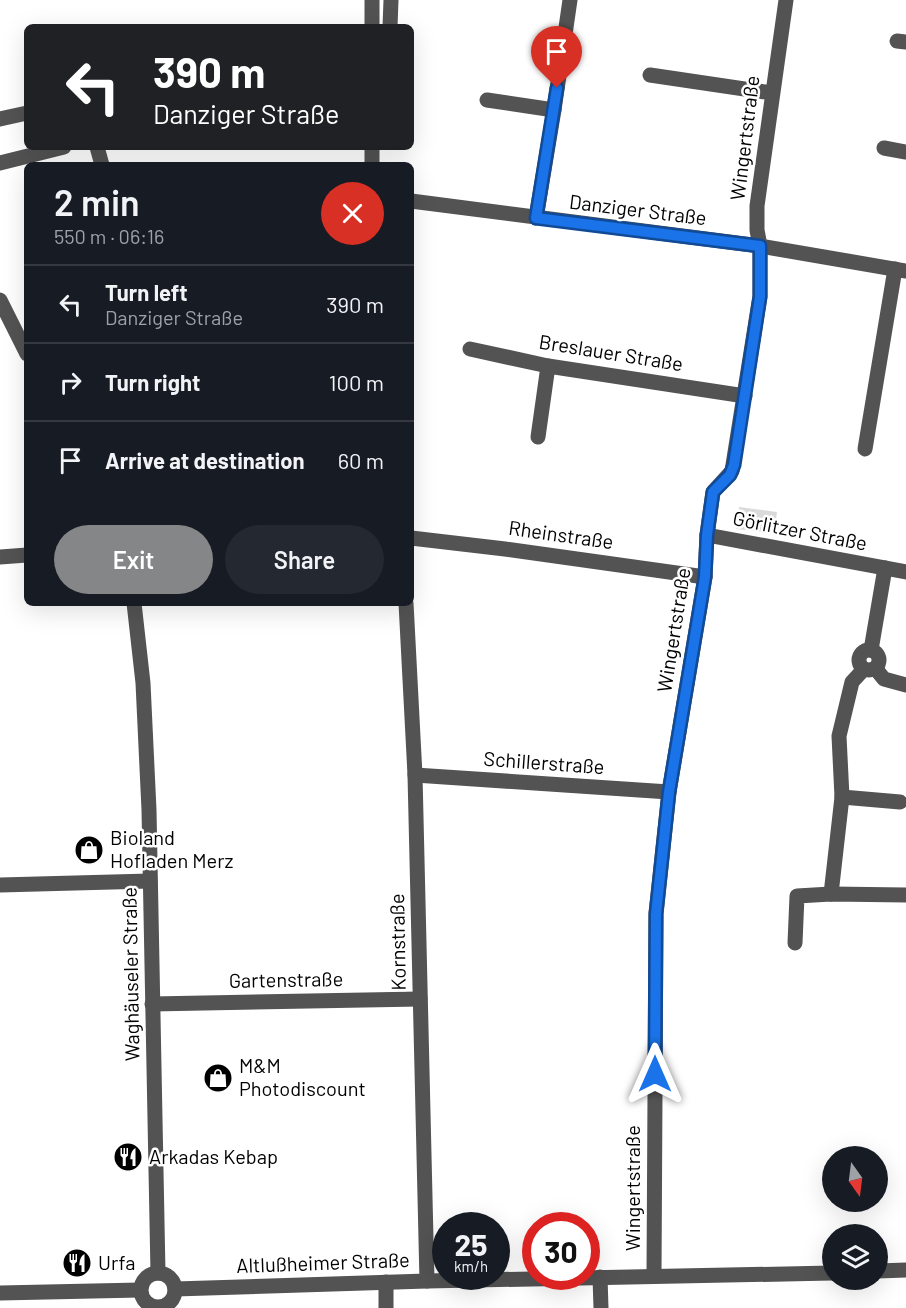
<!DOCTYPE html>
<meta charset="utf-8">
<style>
body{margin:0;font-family:Barlow,sans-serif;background:#242831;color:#f1f3f6;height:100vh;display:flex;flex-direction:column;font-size:22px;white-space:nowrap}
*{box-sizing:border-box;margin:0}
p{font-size:20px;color:#9ea1a6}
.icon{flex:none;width:33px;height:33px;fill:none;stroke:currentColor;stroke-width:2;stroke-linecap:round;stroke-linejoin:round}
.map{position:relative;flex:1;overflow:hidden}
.drawer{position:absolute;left:24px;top:162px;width:390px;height:444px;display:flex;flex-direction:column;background:#171b24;border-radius:9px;box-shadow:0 6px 24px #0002}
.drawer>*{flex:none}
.guide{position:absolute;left:24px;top:24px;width:390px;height:126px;border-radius:9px;box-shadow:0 6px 24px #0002;background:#202124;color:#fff;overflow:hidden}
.needle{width:39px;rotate:166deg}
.controls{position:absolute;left:822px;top:1146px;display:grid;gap:12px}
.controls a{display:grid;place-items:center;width:66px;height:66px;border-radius:50%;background:#171b24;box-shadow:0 6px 24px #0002;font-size:30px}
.speed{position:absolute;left:432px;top:1212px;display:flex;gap:12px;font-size:30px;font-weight:700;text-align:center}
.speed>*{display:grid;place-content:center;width:78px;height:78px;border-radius:50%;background:#171b24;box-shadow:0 6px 24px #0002;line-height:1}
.speed small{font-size:15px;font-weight:400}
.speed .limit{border:9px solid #d22;background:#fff;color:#111}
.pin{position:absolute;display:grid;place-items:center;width:51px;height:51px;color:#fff;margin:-62px -26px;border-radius:50% 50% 50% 0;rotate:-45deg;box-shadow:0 0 6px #0007}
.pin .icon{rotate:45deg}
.me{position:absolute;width:66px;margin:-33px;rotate:0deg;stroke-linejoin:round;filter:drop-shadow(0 0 4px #0008)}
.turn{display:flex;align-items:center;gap:21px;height:126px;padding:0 30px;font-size:27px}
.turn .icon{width:78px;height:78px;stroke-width:2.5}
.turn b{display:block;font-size:42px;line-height:51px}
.round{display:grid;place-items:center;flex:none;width:63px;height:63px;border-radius:32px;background:#242831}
.headline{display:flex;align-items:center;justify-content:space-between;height:102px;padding:0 30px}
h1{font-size:36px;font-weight:600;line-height:45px}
.primary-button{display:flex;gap:12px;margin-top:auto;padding:12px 30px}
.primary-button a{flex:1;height:69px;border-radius:36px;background:#858687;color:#fff;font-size:24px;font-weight:600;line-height:69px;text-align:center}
.primary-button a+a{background:#242831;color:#f1f3f6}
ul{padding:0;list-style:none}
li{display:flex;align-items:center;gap:18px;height:78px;padding:0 30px;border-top:2px solid #363941}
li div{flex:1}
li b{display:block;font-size:22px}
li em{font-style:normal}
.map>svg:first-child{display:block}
.green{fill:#dadada}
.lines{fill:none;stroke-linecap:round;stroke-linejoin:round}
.minor{stroke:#535353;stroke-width:15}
.route-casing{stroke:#114b97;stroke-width:15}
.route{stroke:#1a73e8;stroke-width:10}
.labels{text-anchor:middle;stroke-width:5;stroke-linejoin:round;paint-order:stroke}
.street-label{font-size:20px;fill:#000;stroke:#fff}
.poi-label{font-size:20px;fill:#000;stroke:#fff;text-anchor:start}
</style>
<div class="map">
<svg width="906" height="1308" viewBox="0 0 906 1308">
<rect width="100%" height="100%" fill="#fff"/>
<polygon class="green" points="739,507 777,512 774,533 736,529"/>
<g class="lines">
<g class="minor">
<polyline points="372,0 372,27"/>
<polyline points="390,27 391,0"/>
<polyline points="897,41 906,42"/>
<polyline points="650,75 772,93"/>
<polyline points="487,100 554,110"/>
<polyline points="0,119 27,113"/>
<polyline points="97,147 102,165"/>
<polyline points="372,147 372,165"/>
<polyline points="884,148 906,152"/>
<polyline points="0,163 64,147"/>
<polyline points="411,201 760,246 906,271"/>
<polyline points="536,218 554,110 570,0"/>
<polyline points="0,300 27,354"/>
<polyline points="470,349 548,366 745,396"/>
<polyline points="538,437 548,366"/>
<polyline points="865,449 895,269"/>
<polyline points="707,535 906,572"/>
<polyline points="411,538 505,549 705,577"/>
<polyline points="0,557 27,555"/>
<polyline points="134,603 143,683 149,810 158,1273"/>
<polyline points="406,603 415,775 427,1281"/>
<polyline points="871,650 885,568"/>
<circle cx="869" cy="660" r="10"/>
<polyline points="875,668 884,679 906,685"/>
<polyline points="415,775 669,792"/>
<polyline points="842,797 900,802"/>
<polyline points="0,885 150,881"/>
<polyline points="831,894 842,797 839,736 852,682 864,669"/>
<polyline points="795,943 797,896 831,894 906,895"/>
<polyline points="152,1004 420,999"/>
<polyline points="878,1271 906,1270"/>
<circle cx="158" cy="1290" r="17"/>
<polyline points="654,1276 656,913 669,792 705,577 707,535 713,492 732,471 760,296 760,246 757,230 757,206 786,0"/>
<polyline points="600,1277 601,1308"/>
<polyline points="175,1289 427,1281 832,1273"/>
<polyline points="0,1293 140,1290"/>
<polyline points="386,1308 386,1282"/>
</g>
</g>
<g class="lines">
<g class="route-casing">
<polyline id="route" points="557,88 536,218 760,246 760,297 734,465 730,475 713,492 707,535 705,577 669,792 656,914 655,1074"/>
</g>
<use href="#route" class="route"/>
</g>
<defs>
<g id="shop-disc" transform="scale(1.5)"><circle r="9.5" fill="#000" stroke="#fff"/><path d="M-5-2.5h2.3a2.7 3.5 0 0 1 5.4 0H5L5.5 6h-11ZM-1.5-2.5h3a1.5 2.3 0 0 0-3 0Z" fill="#fff"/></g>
<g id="restaurant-disc" transform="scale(1.5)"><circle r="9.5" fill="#000" stroke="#fff"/><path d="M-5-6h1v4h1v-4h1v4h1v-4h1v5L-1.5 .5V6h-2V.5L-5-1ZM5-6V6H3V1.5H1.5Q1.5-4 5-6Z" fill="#fff"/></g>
</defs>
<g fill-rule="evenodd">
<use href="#shop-disc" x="89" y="850"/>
<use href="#shop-disc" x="218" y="1078"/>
<use href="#restaurant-disc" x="128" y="1157"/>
<use href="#restaurant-disc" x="77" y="1263"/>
</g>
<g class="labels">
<g class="street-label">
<text transform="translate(745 138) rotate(-83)" y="7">Wingertstraße</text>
<text transform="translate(638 210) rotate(7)" y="7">Danziger Straße</text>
<text transform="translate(611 353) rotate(9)" y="7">Breslauer Straße</text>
<text transform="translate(800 531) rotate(11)" y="7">Görlitzer Straße</text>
<text transform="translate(561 535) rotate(8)" y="7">Rheinstraße</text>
<text transform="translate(674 630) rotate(-81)" y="7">Wingertstraße</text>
<text transform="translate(544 763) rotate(4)" y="7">Schillerstraße</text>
<text transform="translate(398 942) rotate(-91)" y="7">Kornstraße</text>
<text transform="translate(131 974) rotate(-91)" y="7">Waghäuseler Straße</text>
<text transform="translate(286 980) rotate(-1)" y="7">Gartenstraße</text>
<text transform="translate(633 1188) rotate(-90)" y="7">Wingertstraße</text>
<text transform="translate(323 1263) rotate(-2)" y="7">Altlußheimer Straße</text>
</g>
<g class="poi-label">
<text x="110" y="845">Bioland<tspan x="110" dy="23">Hofladen Merz</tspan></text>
<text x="239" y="1073">M&amp;M<tspan x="239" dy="23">Photodiscount</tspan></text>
<text x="149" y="1164">Arkadas Kebap</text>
<text x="98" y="1270">Urfa</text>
</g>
</g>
</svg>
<div class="controls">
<a><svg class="needle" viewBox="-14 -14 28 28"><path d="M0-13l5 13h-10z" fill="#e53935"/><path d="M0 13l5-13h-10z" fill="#9ea1a6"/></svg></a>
<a><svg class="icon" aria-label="layers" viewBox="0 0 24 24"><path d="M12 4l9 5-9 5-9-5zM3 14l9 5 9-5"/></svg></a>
</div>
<div class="speed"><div>25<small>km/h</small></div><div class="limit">30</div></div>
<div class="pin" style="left:557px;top:88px;background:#d93025"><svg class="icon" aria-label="arrive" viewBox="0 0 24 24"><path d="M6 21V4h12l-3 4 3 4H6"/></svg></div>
<svg class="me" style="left:655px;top:1074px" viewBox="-20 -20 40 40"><path d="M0-17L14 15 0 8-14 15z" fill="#1a73e8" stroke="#fff" stroke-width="4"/></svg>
<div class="guide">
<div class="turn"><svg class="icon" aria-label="left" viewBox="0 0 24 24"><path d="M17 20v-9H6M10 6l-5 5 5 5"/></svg><div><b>390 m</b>Danziger Straße</div></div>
</div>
<section class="drawer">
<div class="headline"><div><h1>2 min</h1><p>550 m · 06:16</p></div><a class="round" style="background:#d93025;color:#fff"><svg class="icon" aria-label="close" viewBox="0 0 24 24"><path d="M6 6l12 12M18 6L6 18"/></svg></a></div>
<ul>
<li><svg class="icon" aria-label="left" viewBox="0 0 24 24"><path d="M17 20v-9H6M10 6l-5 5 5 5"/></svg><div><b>Turn left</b><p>Danziger Straße</p></div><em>390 m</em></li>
<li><svg class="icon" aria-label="right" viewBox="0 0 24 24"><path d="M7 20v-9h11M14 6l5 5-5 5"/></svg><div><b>Turn right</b></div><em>100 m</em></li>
<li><svg class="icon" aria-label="arrive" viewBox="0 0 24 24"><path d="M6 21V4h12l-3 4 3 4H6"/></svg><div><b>Arrive at destination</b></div><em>60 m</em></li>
</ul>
<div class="primary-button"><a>Exit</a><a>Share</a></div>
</section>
</div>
